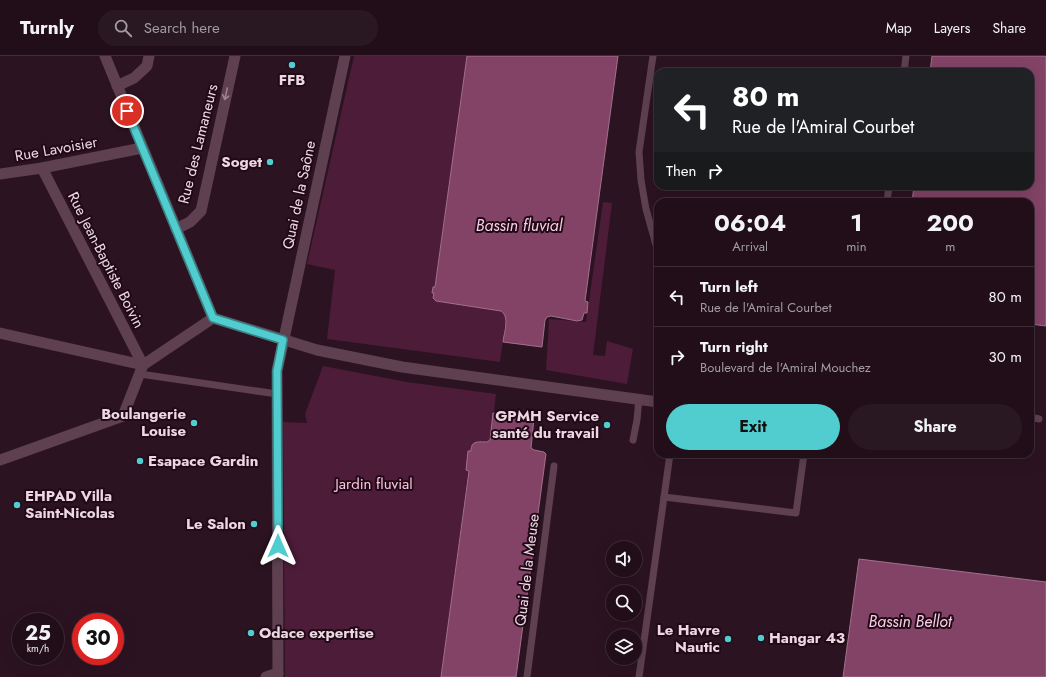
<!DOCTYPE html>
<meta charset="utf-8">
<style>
body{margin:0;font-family:Jost,sans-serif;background:#291722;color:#f1f3f6;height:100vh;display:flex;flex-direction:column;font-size:15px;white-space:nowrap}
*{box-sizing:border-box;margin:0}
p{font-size:13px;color:#a29ca2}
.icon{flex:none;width:22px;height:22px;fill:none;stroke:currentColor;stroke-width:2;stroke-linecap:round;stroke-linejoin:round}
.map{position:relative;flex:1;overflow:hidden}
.details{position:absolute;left:654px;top:142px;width:380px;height:260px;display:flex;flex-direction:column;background:#210e19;border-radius:12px;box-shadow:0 4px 16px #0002,0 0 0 1px #3e2e38}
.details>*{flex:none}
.hud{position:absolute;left:654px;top:12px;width:380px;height:122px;border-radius:12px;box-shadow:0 4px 16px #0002,0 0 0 1px #3e2e38;background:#202124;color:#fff;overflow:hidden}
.controls{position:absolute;left:606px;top:485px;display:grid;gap:8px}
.controls a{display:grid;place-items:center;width:36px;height:36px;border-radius:50%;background:#210e19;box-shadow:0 4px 16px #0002,0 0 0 1px #3e2e38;font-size:20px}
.speed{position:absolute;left:12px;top:557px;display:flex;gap:8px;font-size:20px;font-weight:700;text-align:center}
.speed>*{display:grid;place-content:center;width:52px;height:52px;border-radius:50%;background:#210e19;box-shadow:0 4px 16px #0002,0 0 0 1px #3e2e38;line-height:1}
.speed small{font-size:10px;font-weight:400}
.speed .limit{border:6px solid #d22;background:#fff;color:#111}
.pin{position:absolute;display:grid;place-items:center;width:34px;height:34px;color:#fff;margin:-17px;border:2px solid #fff;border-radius:50%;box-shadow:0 1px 4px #0007}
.me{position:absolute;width:44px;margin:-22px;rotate:0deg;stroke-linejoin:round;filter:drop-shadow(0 0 3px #0008)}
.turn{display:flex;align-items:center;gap:14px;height:84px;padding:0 12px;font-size:18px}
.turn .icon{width:52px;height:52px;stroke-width:2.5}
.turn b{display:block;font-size:28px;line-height:34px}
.then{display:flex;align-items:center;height:38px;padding:0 12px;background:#0003;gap:8px;font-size:15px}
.eta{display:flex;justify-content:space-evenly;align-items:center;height:68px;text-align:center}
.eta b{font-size:24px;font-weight:700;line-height:28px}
.action{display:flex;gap:8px;margin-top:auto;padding:8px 12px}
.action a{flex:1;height:46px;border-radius:24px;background:#52cdcf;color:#111;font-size:16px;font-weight:700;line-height:46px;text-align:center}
.action a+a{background:#291722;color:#f1f3f6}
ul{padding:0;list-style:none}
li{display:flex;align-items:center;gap:12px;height:60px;padding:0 12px;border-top:1px solid #3e2e38}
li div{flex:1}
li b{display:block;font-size:15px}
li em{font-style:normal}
header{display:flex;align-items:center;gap:24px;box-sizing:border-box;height:56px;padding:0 20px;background:#210e19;border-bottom:1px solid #3e2e38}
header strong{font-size:19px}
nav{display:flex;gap:22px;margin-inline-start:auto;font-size:14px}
.search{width:280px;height:36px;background:#291722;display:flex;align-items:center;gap:10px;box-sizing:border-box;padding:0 14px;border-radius:22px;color:#a29ca2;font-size:15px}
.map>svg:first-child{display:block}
.green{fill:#4c1c38}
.water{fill:#834367;stroke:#a2708c}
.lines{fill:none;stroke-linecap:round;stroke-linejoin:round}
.service{stroke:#5e4050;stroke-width:7}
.minor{stroke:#5e4050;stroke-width:11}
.oneway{stroke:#9d8491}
.route-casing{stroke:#358587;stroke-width:10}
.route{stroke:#52cdcf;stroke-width:7}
.poi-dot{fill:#52cdcf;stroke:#220918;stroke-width:1.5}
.labels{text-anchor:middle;stroke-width:4;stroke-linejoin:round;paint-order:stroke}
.poi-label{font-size:15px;font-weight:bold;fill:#ebd8e1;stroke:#220918;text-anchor:end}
.street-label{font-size:15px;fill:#ebd8e1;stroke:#220918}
.park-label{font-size:15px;fill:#fdc2e0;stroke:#220918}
.water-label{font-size:16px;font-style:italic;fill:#f7d0e3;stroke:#220918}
</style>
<header>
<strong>Turnly</strong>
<div class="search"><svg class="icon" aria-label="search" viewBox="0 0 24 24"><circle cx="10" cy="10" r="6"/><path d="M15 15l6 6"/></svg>Search here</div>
<nav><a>Map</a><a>Layers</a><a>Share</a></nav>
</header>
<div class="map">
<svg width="1046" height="621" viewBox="0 0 1046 621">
<rect width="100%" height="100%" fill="#2c1321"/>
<g class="green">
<polygon points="354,0 467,0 434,237 501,255 504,257 506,262 500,306 327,283 335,214 307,208"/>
<polygon points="603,146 612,147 593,299 605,300 607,285 633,293 627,328 546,314 549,263 586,266"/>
<polygon points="323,310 407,326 496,338 491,382 487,386 479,385 471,395 441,621 285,621 283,366 307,367 305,358"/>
</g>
<g class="water">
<path d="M467,0H618L585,245L588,246L587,257H584L582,264L577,265L551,260L547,261L545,264L542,291L503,286C504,276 510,261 501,255L436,245L433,242L434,237H432L433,231H435Z"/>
<polygon points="932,0 1046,0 1046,270 1030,268 1030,146 912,146 914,130 1030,130 1030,16 930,16"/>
<path d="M493,357L534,362L531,392L534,394L544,396L546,398L516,621H441L469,415L466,414L468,395H471C471,384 479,386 487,386L490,384Z"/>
<polygon points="859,503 1046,526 1046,621 843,621"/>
</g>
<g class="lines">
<g class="service">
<polyline points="653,0 639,96 641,124 646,153 658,196"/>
<polyline points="904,16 906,0"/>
<polyline points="887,146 889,130"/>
<polyline points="140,318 277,338"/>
<polyline points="1030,361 1039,363"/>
<polyline points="633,384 637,364 639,342"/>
<polyline points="664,441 796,457 804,398"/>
<polyline points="527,621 554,410"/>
<polyline points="639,621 670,398"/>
</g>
<g class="minor">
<polyline points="105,0 213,262"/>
<polyline points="117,30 134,22 147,10 149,0"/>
<polyline points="0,118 42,112 142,92"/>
<polyline points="176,173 190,166 201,155 235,0"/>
<polyline points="213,262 317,294 402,311 658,346"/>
<polyline points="0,277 143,309 213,262"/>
<polyline points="0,404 123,360 143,309 42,112"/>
<polyline points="266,621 278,617"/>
<polyline points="278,621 277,315 345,0"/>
</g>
</g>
<defs><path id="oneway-shaft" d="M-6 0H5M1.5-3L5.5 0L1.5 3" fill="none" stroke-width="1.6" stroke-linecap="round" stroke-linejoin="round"/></defs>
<use class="oneway" href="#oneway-shaft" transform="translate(226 38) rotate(102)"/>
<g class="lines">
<g class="route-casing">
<polyline id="route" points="127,55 213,262 283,284 277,315 278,490"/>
</g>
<use href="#route" class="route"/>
</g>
<g class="poi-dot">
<circle cx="292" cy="9" r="4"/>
<circle cx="270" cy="106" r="4"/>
<circle cx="194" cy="367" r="4"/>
<circle cx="607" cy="369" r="4"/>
<circle cx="140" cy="405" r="4"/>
<circle cx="17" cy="449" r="4"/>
<circle cx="254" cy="468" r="4"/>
<circle cx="251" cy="577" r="4"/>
<circle cx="761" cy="582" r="4"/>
<circle cx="728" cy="583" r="4"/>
</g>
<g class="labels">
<g class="poi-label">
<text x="292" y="29" text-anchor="middle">FFB</text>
<text x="262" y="111">Soget</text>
<text x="186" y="363">Boulangerie<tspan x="186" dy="17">Louise</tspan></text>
<text x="599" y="365">GPMH Service<tspan x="599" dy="17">santé du travail</tspan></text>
<text x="148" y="410" text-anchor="start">Esapace Gardin</text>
<text x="25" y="445" text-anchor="start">EHPAD Villa<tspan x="25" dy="17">Saint-Nicolas</tspan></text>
<text x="246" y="473">Le Salon</text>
<text x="720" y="579">Le Havre<tspan x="720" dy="17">Nautic</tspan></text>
<text x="259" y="582" text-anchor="start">Odace expertise</text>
<text x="769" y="587" text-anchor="start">Hangar 43</text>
</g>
<g class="street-label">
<text transform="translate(198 88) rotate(-76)" y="5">Rue des Lamaneurs</text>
<text transform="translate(56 93) rotate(-10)" y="5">Rue Lavoisier</text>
<text transform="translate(299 139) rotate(-78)" y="5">Quai de la Saône</text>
<text transform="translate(106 204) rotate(63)" y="5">Rue Jean-Baptiste Boivin</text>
<text transform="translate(527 514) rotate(-83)" y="5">Quai de la Meuse</text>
</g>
<g class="park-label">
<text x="374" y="433">Jardin fluvial</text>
</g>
<g class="water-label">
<text x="519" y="175">Bassin fluvial</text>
<text x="910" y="571">Bassin Bellot</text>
</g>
</g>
</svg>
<div class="controls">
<a><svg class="icon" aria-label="sound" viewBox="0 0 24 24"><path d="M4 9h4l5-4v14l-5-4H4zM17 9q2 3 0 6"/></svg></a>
<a><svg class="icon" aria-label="search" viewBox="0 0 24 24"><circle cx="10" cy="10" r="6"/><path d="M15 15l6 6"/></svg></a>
<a><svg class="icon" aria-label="layers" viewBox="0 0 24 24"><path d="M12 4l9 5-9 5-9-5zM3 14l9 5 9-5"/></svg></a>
</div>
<div class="speed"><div>25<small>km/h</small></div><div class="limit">30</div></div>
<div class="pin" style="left:127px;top:55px;background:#d93025"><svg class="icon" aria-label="arrive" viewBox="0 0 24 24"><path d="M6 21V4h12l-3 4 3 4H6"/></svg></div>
<svg class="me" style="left:278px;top:490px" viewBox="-20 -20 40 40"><path d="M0-17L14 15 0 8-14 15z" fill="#52cdcf" stroke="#fff" stroke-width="4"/></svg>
<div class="hud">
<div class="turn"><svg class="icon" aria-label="left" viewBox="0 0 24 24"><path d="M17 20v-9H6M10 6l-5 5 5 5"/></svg><div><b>80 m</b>Rue de l'Amiral Courbet</div></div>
<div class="then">Then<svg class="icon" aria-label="right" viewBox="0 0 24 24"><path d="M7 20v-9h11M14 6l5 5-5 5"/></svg></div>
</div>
<section class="details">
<div class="eta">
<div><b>06:04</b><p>Arrival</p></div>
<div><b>1</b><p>min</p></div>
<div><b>200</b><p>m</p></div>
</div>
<ul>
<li><svg class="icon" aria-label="left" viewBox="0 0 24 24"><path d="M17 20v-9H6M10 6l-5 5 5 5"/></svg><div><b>Turn left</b><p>Rue de l'Amiral Courbet</p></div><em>80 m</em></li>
<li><svg class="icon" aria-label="right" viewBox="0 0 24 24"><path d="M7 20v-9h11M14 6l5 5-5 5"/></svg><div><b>Turn right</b><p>Boulevard de l'Amiral Mouchez</p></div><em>30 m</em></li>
</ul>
<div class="action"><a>Exit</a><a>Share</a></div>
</section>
</div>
